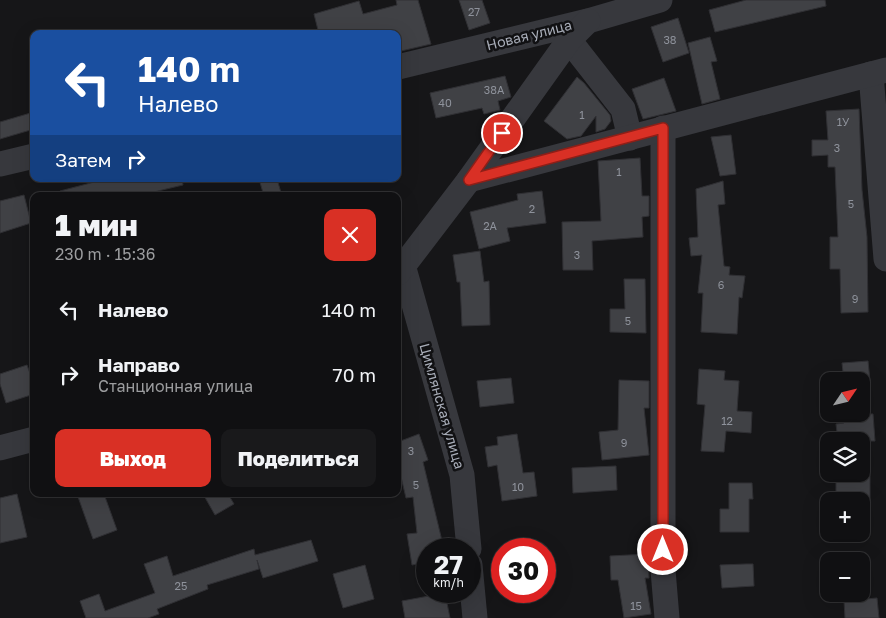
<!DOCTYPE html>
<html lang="ru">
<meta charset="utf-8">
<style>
body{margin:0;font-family:"Golos Text",sans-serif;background:#19191b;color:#f1f3f6;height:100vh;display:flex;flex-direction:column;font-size:19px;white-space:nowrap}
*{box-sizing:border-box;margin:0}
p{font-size:16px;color:#9c9d9f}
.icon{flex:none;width:28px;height:28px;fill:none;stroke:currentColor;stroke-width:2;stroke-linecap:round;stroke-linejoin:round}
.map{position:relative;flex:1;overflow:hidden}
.panel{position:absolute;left:30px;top:192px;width:371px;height:305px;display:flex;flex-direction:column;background:#101012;border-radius:10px;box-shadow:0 5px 20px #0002,0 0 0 1px #303032}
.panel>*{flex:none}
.top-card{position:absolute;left:30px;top:30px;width:371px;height:152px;border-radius:10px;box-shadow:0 5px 20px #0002,0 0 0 1px #303032;background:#1a4fa0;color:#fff;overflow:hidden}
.needle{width:32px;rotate:55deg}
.buttons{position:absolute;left:820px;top:372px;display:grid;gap:10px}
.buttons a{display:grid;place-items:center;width:50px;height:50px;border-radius:10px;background:#101012;box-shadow:0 5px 20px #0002,0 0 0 1px #303032;font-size:25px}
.speed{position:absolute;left:416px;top:538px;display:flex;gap:10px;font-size:25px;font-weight:700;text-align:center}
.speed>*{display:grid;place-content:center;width:65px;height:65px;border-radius:50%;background:#101012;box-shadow:0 5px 20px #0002,0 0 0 1px #303032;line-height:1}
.speed small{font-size:12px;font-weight:400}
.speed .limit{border:8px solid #d22;background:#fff;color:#111}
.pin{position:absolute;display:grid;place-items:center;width:42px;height:42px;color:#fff;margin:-21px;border:2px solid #fff;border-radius:50%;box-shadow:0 1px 5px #0007}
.me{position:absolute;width:55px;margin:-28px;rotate:0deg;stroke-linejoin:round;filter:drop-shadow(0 0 4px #0008)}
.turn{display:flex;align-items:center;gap:18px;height:105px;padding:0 25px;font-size:22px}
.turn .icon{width:65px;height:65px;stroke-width:2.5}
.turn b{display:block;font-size:35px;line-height:42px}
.then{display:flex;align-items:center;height:48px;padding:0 25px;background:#0003;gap:10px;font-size:19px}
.round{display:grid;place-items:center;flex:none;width:52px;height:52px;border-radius:10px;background:#19191b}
.headline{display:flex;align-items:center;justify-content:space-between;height:85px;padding:0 25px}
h1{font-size:30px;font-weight:800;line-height:38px}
.primary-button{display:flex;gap:10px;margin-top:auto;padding:10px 25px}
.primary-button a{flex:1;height:58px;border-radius:10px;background:#d93025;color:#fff;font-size:20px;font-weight:800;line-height:58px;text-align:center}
.primary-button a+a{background:#19191b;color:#f1f3f6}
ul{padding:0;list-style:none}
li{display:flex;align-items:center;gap:15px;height:65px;padding:0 25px}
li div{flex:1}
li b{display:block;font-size:19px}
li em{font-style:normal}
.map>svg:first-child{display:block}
.building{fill:#404145;stroke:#303034}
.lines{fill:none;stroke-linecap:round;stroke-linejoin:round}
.minor{stroke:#37383d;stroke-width:25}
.route-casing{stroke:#8d1f18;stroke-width:12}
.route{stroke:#d93025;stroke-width:9}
.labels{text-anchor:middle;stroke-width:5;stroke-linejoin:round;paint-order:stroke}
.number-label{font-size:11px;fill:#8e929b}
.street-label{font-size:14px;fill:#a8adb8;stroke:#111113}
</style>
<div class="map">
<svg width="886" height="618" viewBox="0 0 886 618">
<rect width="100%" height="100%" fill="#161618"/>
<g class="building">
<polygon points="396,0 418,0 431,44 401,51 398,34 319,34 314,14 359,1 363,14 397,5"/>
<polygon points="459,0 482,0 490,23 469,30"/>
<polygon points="746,0 825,0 826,6 715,32 709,10"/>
<polygon points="678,18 689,53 663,62 651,27"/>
<polygon points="710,37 717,61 711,62 720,99 702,104 688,43"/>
<polygon points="505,76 511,97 498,101 500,110 484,114 482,108 436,118 430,93"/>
<polygon points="577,77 584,83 610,115 611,121 605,129 596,132 596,116 581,136 567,139 544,121"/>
<polygon points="664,78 676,111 643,119 632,89"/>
<polygon points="859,109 862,190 867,237 868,312 841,313 840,269 830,269 830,237 838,237 835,167 828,167 828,155 812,156 812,140 828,140 826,111"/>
<polygon points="34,112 34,129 0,139 0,122"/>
<polygon points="731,135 736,174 720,176 711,137"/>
<polygon points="640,158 642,196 649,196 649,216 642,217 643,237 592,241 593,270 563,270 562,222 601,221 598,161"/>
<polygon points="106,179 182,179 183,185 137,196 61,196 60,191"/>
<polygon points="259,179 277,179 282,196 264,196"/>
<polygon points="723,181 725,204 718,205 724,266 730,267 729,275 745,276 742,298 739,297 737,334 701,332 703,293 698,293 702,255 691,256 689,238 698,237 696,189"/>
<polygon points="542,191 546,223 507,228 510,241 479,249 470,212 518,200 517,194"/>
<polygon points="24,195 31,223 0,233 0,201"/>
<polygon points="480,251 484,282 489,281 490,325 462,326 460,282 457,282 453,255"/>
<polygon points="624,279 645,279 646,333 610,332 610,309 625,309"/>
<polygon points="868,361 870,381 844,381 842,363"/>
<polygon points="27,365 34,385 34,394 6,403 0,384 0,374"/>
<polygon points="699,369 725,371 724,380 739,381 737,411 752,412 751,433 726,431 724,452 701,451 705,405 697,404"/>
<polygon points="511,378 514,403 480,407 477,381"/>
<polygon points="619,380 649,381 649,408 644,408 649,455 602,460 599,432 618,430"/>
<polygon points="843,414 873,414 875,441 838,441 836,424 844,423"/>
<polygon points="419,434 428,460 423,462 444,549 428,549 428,562 412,565 407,534 417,533 413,497 406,498 398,464 398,442"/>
<polygon points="517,434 523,473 534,472 537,496 502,501 497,465 488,467 485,447 498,445 497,437"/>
<polygon points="616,466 617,490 573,493 572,468"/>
<rect x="836" y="475" width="34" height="26"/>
<polygon points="729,483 752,483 753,499 749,499 749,532 720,532 720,509 729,509"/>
<polygon points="17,494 27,537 0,543 0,498"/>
<polygon points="77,494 104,494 117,530 93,539"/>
<polygon points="203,494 228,494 234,504 215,515"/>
<polygon points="311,540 318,561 263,578 257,560 259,569 207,585 208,589 157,609 159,614 148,618 86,618 80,601 99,594 105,611 155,593 144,564 167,556 173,576 254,549 255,555"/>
<polygon points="648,554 649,578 645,578 651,614 624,618 618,580 611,580 610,556"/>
<polygon points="746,564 753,564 754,586 722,588 720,565"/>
<polygon points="365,565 374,599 343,608 333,574"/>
<polygon points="445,593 450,618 405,618 402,601"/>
<polygon points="877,598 879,618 845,618 844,601"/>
</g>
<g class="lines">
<g class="minor">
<polyline points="569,40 623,109 630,138"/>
<polyline points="398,67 588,21 660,0"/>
<polyline points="871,74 886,259"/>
<polyline points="663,128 663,570 667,618"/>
<polyline points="0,164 34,156"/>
<polyline points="469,180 886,70"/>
<polyline points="403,265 462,475 469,549"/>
<polyline points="398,273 469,180 569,40 588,21"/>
<polyline points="0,448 34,439"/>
<polyline points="470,565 475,618"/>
</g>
</g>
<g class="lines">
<g class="route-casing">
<polyline id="route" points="502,133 469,180 663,128 663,550"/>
</g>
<use href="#route" class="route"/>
</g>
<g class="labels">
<g class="number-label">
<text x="474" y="16">27</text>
<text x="670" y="44">38</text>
<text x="494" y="94">38А</text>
<text x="445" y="107">40</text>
<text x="582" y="119">1</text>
<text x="843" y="126">1У</text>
<text x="837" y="152">3</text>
<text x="619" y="176">1</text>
<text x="851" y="208">5</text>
<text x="532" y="213">2</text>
<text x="490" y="230">2А</text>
<text x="577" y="259">3</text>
<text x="721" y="289">6</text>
<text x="855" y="303">9</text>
<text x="628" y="325">5</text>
<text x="727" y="425">12</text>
<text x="624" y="447">9</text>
<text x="411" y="455">3</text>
<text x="416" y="489">5</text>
<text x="518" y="491">10</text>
<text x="181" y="590">25</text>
<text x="636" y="610">15</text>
</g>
<g class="street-label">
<text transform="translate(529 35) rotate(-14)" y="5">Новая улица</text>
<text transform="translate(442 406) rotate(74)" y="5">Цимлянская улица</text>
</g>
</g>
</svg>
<div class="buttons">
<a><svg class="needle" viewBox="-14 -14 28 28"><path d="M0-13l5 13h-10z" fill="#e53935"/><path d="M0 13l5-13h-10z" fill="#9c9d9f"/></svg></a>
<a><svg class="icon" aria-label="layers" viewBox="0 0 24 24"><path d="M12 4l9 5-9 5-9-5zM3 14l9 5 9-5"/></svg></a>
<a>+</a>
<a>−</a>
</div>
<div class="speed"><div>27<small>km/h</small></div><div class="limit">30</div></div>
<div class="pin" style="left:502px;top:133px;background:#d93025"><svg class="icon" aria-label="arrive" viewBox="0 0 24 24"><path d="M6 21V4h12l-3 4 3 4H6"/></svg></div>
<svg class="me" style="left:663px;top:550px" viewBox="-20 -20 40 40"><circle r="17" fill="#d93025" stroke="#fff" stroke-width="3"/><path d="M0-11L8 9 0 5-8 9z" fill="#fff"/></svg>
<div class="top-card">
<div class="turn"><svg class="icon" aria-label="left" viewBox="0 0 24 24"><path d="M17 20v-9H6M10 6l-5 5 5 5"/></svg><div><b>140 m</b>Налево</div></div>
<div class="then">Затем<svg class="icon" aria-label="right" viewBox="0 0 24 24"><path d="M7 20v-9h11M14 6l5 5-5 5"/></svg></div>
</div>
<section class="panel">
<div class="headline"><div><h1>1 мин</h1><p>230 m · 15:36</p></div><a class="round" style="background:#d93025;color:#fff"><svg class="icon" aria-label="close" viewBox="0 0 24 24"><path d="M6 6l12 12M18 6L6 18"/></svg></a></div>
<ul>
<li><svg class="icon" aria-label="left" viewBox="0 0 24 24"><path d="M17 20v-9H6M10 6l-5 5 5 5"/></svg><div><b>Налево</b></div><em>140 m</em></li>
<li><svg class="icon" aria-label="right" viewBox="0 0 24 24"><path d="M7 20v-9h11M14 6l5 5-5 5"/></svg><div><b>Направо</b><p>Станционная улица</p></div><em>70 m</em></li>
</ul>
<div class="primary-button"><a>Выход</a><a>Поделиться</a></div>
</section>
</div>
